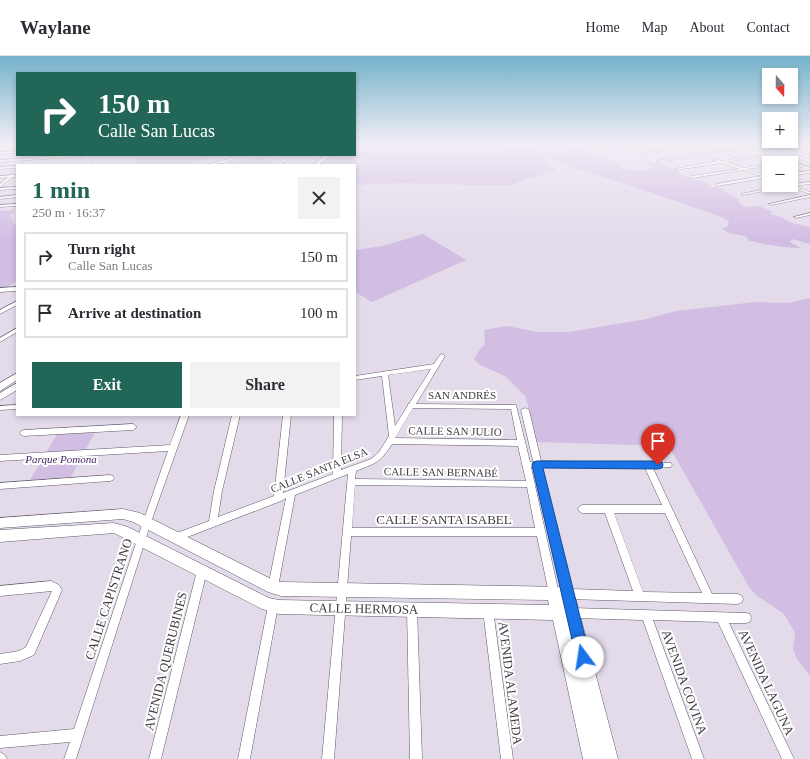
<!DOCTYPE html>
<meta charset="utf-8">
<style>
body{margin:0;font-family:"Times New Roman",serif;background:#f2f2f3;color:#2b2b33;height:100vh;display:flex;flex-direction:column;font-size:15px;white-space:nowrap}
*{box-sizing:border-box;margin:0}
p{font-size:13px;color:#7c7c81}
.icon{flex:none;width:22px;height:22px;fill:none;stroke:currentColor;stroke-width:2;stroke-linecap:round;stroke-linejoin:round}
.map{position:relative;flex:1;overflow:hidden}
.details{position:absolute;left:16px;top:108px;width:340px;height:252px;display:flex;flex-direction:column;background:#fff;border-radius:0px;box-shadow:0 2px 6px #0003}
.details>*{flex:none}
.top-card{position:absolute;left:16px;top:16px;width:340px;height:84px;border-radius:0px;box-shadow:0 2px 6px #0003;background:#216657;color:#fff;overflow:hidden}
.needle{width:26px;rotate:160deg}
.fabs{position:absolute;left:762px;top:12px;display:grid;gap:8px}
.fabs a{display:grid;place-items:center;width:36px;height:36px;border-radius:0px;background:#fff;box-shadow:0 2px 6px #0003;font-size:20px}
.pin{position:absolute;display:grid;place-items:center;width:34px;height:34px;color:#fff;margin:-41px -17px;border-radius:50% 50% 50% 0;rotate:-45deg;box-shadow:0 0 4px #0007}
.pin .icon{rotate:45deg}
.me{position:absolute;width:44px;margin:-22px;rotate:346deg;stroke-linejoin:round;filter:drop-shadow(0 0 3px #0008)}
.turn{display:flex;align-items:center;gap:14px;height:84px;padding:0 16px;font-size:18px}
.turn .icon{width:52px;height:52px;stroke-width:2.5}
.turn b{display:block;font-size:28px;line-height:34px}
.round{display:grid;place-items:center;flex:none;width:42px;height:42px;border-radius:0px;background:#f2f2f3}
.head{display:flex;align-items:center;justify-content:space-between;height:68px;padding:0 16px}
h1{font-size:24px;font-weight:700;line-height:30px;color:#216657}
.cta{display:flex;gap:8px;margin-top:auto;padding:8px 16px}
.cta a{flex:1;height:46px;border-radius:0px;background:#216657;color:#fff;font-size:16px;font-weight:700;line-height:46px;text-align:center}
.cta a+a{background:#f2f2f3;color:#2b2b33}
ul{padding:0;list-style:none}
li{display:flex;align-items:center;gap:12px;height:50px;margin:0 8px 6px;padding:0 8px;border:2px solid #e1e1e2;border-radius:0px}
li div{flex:1}
li b{display:block;font-size:15px}
li em{font-style:normal}
header{display:flex;align-items:center;gap:24px;box-sizing:border-box;height:56px;padding:0 20px;background:#fff;border-bottom:1px solid #e1e1e2}
header strong{font-size:19px}
nav{display:flex;gap:22px;margin-inline-start:auto;font-size:14px}
.map>svg:first-child{display:block}
.green{fill:#d2bde3}
.lines{fill:none;stroke-linecap:round;stroke-linejoin:round}
.stream{stroke:#66af9d;stroke-width:1}
.street-casing{stroke:#615967;stroke-width:1}
.secondary-casing{stroke:#615967;stroke-width:1}
.street{fill:#fff;fill-rule:evenodd}
.secondary{fill:#fff;fill-rule:evenodd}
.route{fill:#1a73e8;stroke:#114b97}
.labels{text-anchor:middle;stroke-width:4;stroke-linejoin:round;paint-order:stroke}
.street-label{font-size:11px;fill:#3f3b41;stroke:#fff}
.park-label{font-size:11px;font-style:italic;fill:#492361;stroke:#fff}
.near-street-label{font-size:13px;fill:#3f3b41;stroke:#fff}
</style>
<header>
<strong>Waylane</strong>
<nav><a>Home</a><a>Map</a><a>About</a><a>Contact</a></nav>
</header>
<div class="map">
<svg width="810" height="703" viewBox="0 0 810 703">
<rect width="100%" height="100%" fill="#e3daea"/>
<g class="green">
<path d="M355,87H522L513,91H527L534,95L529,91L532,89L531,87H565L613,104L621,110L620,112L636,115L654,112L645,107L662,108L679,116L681,119L709,128V130L719,132L739,143V147L746,151L759,150L773,156L769,158L779,160L792,167L810,171V188L792,183L790,186L801,192C793,193 755,187 748,184L747,181C739,177 728,180 722,172L727,171L729,165L719,160L635,131L557,106L540,97L545,103L538,105L557,114L526,123L509,130L400,127L355,129V109H317L331,99H355Z"/>
<polygon points="134,99 226,99 192,107 135,109 132,102"/>
<polygon points="262,101 277,109 232,109 227,107"/>
<polygon points="15,154 10,160 17,172 17,225 5,232 0,233 0,155"/>
<polygon points="423,178 466,204 372,246 355,236 355,194 383,190"/>
<polygon points="810,242 810,620 797,603 793,593 795,577 784,558 756,539 749,531 669,390 536,386 526,341 505,320 480,309 474,303 480,293 485,288 484,274 507,270 538,276 569,276 647,263 676,255 756,246 788,247"/>
<polygon points="96,374 71,421 30,424 59,375"/>
</g>
<g class="lines">
<polyline class="stream" points="740,87 762,93 810,111"/>
<g class="street-casing">
<g id="street">
<polygon points="567,87 570,87 569,88"/>
<polygon points="587,87 595,87 603,92 597,93"/>
<polygon points="641,87 649,87 628,91 627,90"/>
<path d="M666,87C671,87 676,90 681,90C691,91 701,87 710,87L684,92L701,98L733,93L716,87C723,87 731,92 737,92C747,92 756,87 766,87L810,100V102L762,88L757,89L810,108V110L754,90L704,99L722,105L765,98L767,99L726,106L743,112L769,108V110L747,113L769,121V123L764,122L717,130L716,128L761,120L743,114L692,122L691,120L739,113L722,107L676,114L674,113L718,105L700,99L658,106L656,105L696,98L680,92L639,99L637,98L676,91Z"/>
<polygon points="795,87 800,87 810,90 810,92"/>
<polygon points="17,95 17,97 0,98 0,96"/>
<polygon points="74,99 86,100 0,106 0,104"/>
<polygon points="243,99 248,99 226,106 233,109 228,109 223,107 205,109"/>
<polygon points="270,99 275,99 289,106 286,107"/>
<polygon points="779,106 782,106 783,107 777,107"/>
<polygon points="791,109 802,112 803,113 801,114 791,111"/>
<polygon points="17,110 17,112 0,113 0,111"/>
<polygon points="810,115 810,117 791,119 791,117"/>
<polygon points="12,118 15,119 0,131 0,128"/>
<polygon points="810,126 810,128 794,130 810,136 810,138 789,130 743,139 741,138 784,129"/>
<polygon points="17,131 17,133 0,134 0,132"/>
<polygon points="17,139 17,141 0,143 0,141"/>
<polygon points="810,139 810,141 771,149 769,148"/>
<polygon points="17,148 17,150 0,151 0,149"/>
<polygon points="810,157 810,159 796,162 794,161"/>
<polygon points="17,231 17,235 0,236 0,232"/>
<polygon points="17,245 17,249 0,258 0,254"/>
<polygon points="17,272 17,276 0,286 0,282"/>
<path d="M442,298L445,300L416,348L516,349L530,406L533,405L521,354L525,352L529,354L541,405L671,407L672,409L671,411L653,412L712,538H738L742,540L743,543L742,546L738,548L568,543L565,541L534,411H531L559,538L557,541L554,543L551,541L549,538L537,480H351L334,703H322L348,418L295,439L278,531L276,534L273,536L270,534L268,531L286,442L281,445L177,485L174,484L173,481L174,478L209,465L214,435L232,359H240L222,435L218,461L274,440L283,359H291L283,437L333,418L334,359H342L341,414L371,403L379,396L389,380L382,320L355,324V320L434,308L440,299ZM431,313L409,348H408L407,351L395,370L388,319ZM413,352L511,353L517,384L395,382ZM392,388L518,390L526,425L355,423L356,415C376,407 380,407 392,388ZM542,411L645,412L662,449H582L579,451L578,453L579,455L582,457H605L633,535L572,533ZM355,429L527,431L535,472H352ZM614,457H665L702,537L643,536Z"/>
<polygon points="17,349 17,353 0,354 0,350"/>
<polygon points="181,359 189,359 151,466 76,703 64,703 70,686 0,692 0,680 74,673 143,466 168,395 0,405 0,399 170,389"/>
<polygon points="133,368 137,371 133,374 24,380 21,379 20,377 21,375 24,374"/>
<polygon points="110,419 113,420 114,422 113,424 110,425 0,433 0,427"/>
<polygon points="202,511 205,512 207,515 161,703 149,703 197,515 199,512"/>
<polygon points="51,525 59,529 62,534 34,599 20,605 0,608 0,598 19,595 26,591 52,535 0,540 0,530"/>
<polygon points="273,545 277,547 278,550 250,703 238,703 268,550 269,547"/>
<polygon points="412,548 416,550 417,553 422,703 410,703 407,553 408,550"/>
<polygon points="488,549 492,551 493,554 513,703 501,703 483,554 484,551"/>
<polygon points="572,552 746,557 750,558 751,562 750,566 746,567 729,567 794,703 782,703 718,566 653,564 704,703 692,703 643,564 572,562 568,560 567,557 568,554"/>
<polygon points="0,696 5,699 7,703 0,703"/>
</g>
</g>
<g class="secondary-casing">
<g id="secondary">
<polygon points="82,99 86,99 92,109 87,109 88,108"/>
<polygon points="326,99 331,99 318,109 313,109"/>
<polygon points="17,119 17,121 0,122 0,120"/>
<polygon points="17,317 17,324 0,335 0,327"/>
<polygon points="17,327 17,334 0,344 0,337"/>
<polygon points="123,453 140,457 275,525 281,526 568,531 573,533 618,703 583,703 553,564 279,558 262,553 114,477 0,486 0,474 114,467 128,471 269,542 279,544 549,549 548,544 281,540 268,536 133,466 123,463 0,472 0,462"/>
</g>
</g>
<use href="#street" class="street"/>
<use href="#secondary" class="secondary"/>
</g>
<linearGradient id="sky" x2="0" y2="1"><stop stop-color="#74b2ca"/><stop offset="0.47" stop-color="#f2eef6"/><stop offset="1" stop-color="#f2eef6" stop-opacity="0"/></linearGradient>
<rect width="810" height="186" fill="url(#sky)"/>
<polygon class="route" points="537,405 658,405 662,406 663,409 662,412 658,413 543,412 590,601 588,606 583,608 578,606 576,601 532,409 533,406"/>
<g class="labels">
<g class="street-label">
<text x="462" y="343">SAN ANDRÉS</text>
<text transform="translate(455 375) rotate(1)" y="4">CALLE SAN JULIO</text>
<text transform="translate(319 414) rotate(-22)" y="4">CALLE SANTA ELSA</text>
<text transform="translate(441 416) rotate(1)" y="4">CALLE SAN BERNABÉ</text>
</g>
<g class="park-label">
<text x="61" y="407">Parque Pomona</text>
</g>
<g class="near-street-label">
<text x="444" y="468">CALLE SANTA ISABEL</text>
<text transform="translate(108 543) rotate(-72)" y="5">CALLE CAPISTRANO</text>
<text transform="translate(364 552) rotate(1)" y="5">CALLE HERMOSA</text>
<text transform="translate(165 605) rotate(-76)" y="5">AVENIDA QUERUBINES</text>
<text transform="translate(685 626) rotate(70)" y="5">AVENIDA COVINA</text>
<text transform="translate(767 626) rotate(65)" y="5">AVENIDA LAGUNA</text>
<text transform="translate(511 627) rotate(83)" y="5">AVENIDA ALAMEDA</text>
</g>
</g>
</svg>
<div class="fabs">
<a><svg class="needle" viewBox="-14 -14 28 28"><path d="M0-13l5 13h-10z" fill="#e53935"/><path d="M0 13l5-13h-10z" fill="#7c7c81"/></svg></a>
<a>+</a>
<a>−</a>
</div>
<div class="pin" style="left:658px;top:409px;background:#d93025"><svg class="icon" aria-label="arrive" viewBox="0 0 24 24"><path d="M6 21V4h12l-3 4 3 4H6"/></svg></div>
<svg class="me" style="left:583px;top:601px" viewBox="-20 -20 40 40"><circle r="19" fill="#fff"/><path d="M0-13L10 11 0 6-10 11z" fill="#1a73e8"/></svg>
<div class="top-card">
<div class="turn"><svg class="icon" aria-label="right" viewBox="0 0 24 24"><path d="M7 20v-9h11M14 6l5 5-5 5"/></svg><div><b>150 m</b>Calle San Lucas</div></div>
</div>
<section class="details">
<div class="head"><div><h1>1 min</h1><p>250 m · 16:37</p></div><a class="round"><svg class="icon" aria-label="close" viewBox="0 0 24 24"><path d="M6 6l12 12M18 6L6 18"/></svg></a></div>
<ul>
<li><svg class="icon" aria-label="right" viewBox="0 0 24 24"><path d="M7 20v-9h11M14 6l5 5-5 5"/></svg><div><b>Turn right</b><p>Calle San Lucas</p></div><em>150 m</em></li>
<li><svg class="icon" aria-label="arrive" viewBox="0 0 24 24"><path d="M6 21V4h12l-3 4 3 4H6"/></svg><div><b>Arrive at destination</b></div><em>100 m</em></li>
</ul>
<div class="cta"><a>Exit</a><a>Share</a></div>
</section>
</div>
